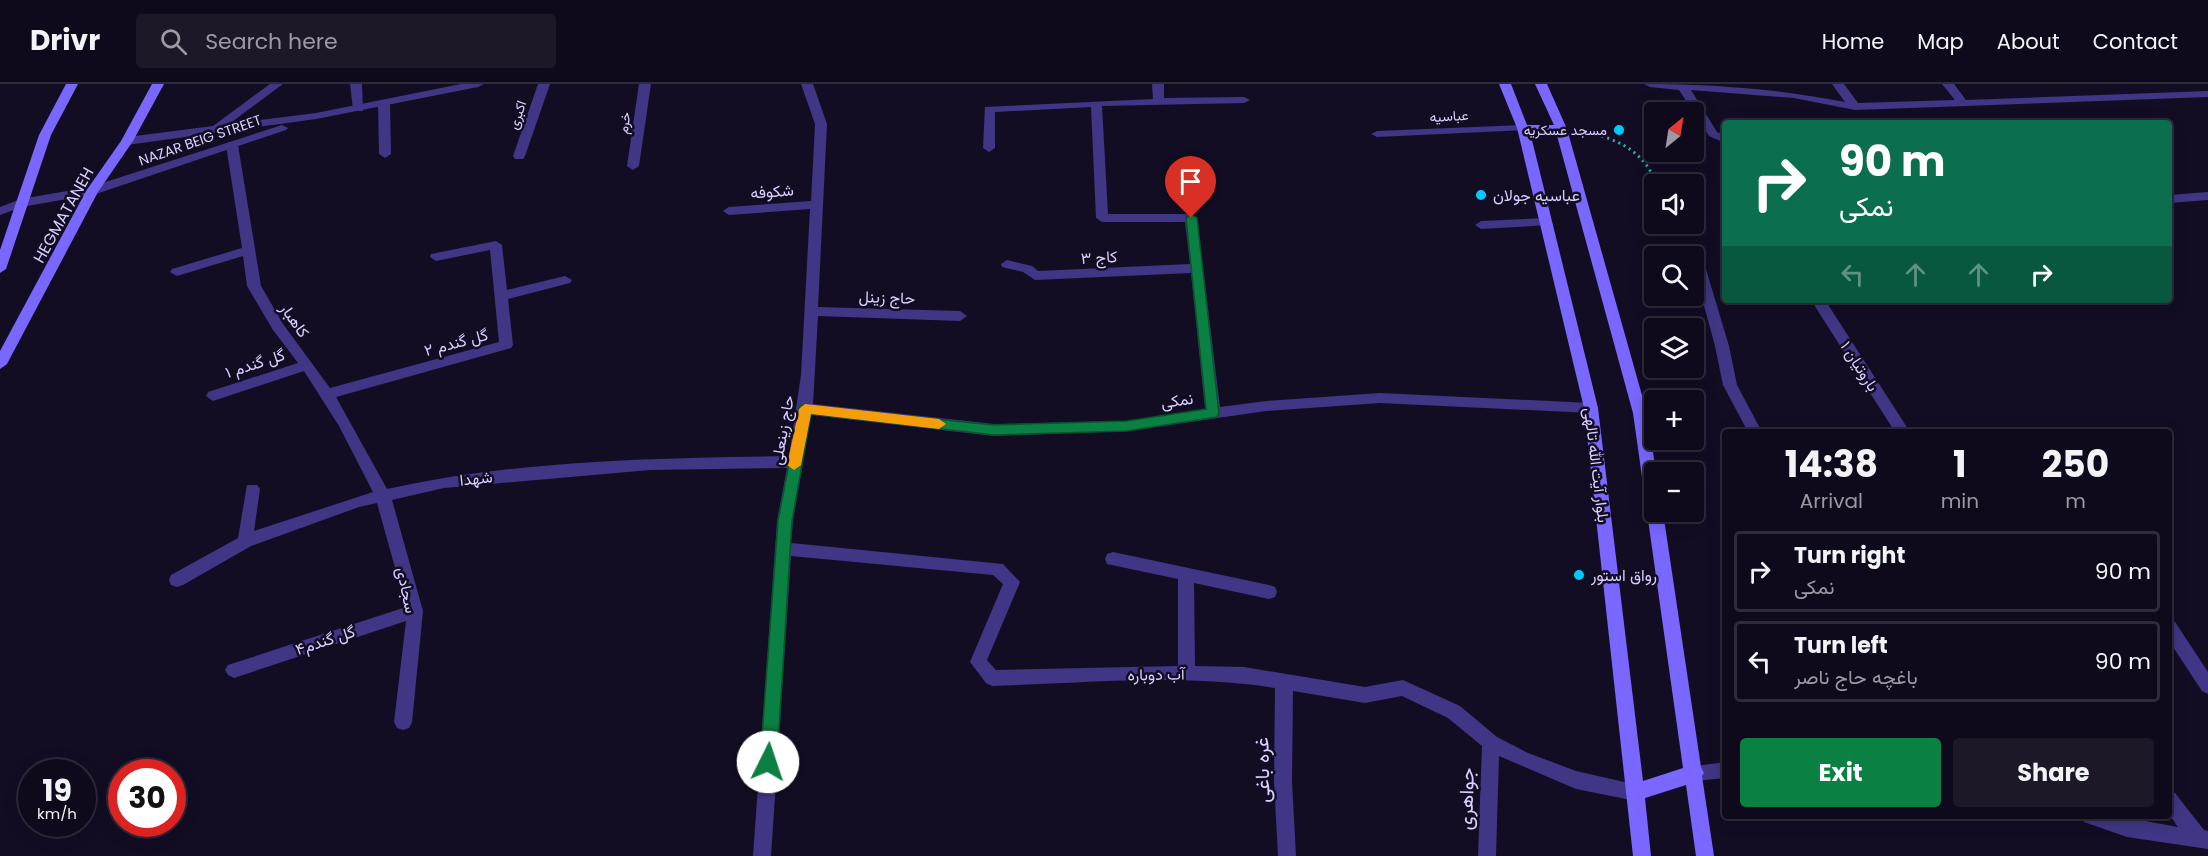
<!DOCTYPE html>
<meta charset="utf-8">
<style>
body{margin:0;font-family:Poppins,Vazirmatn,sans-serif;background:#1c1828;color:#f1f3f6;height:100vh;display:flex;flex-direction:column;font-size:22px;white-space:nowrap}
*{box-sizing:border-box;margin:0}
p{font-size:20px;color:#9b9aa3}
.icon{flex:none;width:33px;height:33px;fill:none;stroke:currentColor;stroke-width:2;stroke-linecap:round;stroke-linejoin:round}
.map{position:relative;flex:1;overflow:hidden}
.sheet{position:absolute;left:1722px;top:345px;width:450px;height:390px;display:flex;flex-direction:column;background:#0e0a1b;border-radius:6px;box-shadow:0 3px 15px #0003,0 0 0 2px #2e2b3a}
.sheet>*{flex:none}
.banner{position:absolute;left:1722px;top:36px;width:450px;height:183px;border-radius:6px;box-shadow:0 3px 15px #0003,0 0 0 2px #2e2b3a;background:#0b6e4f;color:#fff;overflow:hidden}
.needle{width:39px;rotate:30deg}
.buttons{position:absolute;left:1644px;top:18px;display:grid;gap:12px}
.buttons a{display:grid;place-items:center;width:60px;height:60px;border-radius:6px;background:#0e0a1b;box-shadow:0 3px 15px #0003,0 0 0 2px #2e2b3a;font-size:30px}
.speed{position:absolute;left:18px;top:675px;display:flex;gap:12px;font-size:30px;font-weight:700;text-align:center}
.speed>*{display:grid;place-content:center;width:78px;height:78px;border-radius:50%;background:#0e0a1b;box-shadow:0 3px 15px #0003,0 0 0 2px #2e2b3a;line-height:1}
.speed small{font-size:15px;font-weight:400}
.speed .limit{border:9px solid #d22;background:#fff;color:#111}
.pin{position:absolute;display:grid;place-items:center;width:51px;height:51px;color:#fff;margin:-62px -26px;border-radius:50% 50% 50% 0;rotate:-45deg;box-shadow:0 0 6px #0007}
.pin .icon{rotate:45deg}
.me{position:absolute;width:66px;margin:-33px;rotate:4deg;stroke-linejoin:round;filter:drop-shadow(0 0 4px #0008)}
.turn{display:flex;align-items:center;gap:21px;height:126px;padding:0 18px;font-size:27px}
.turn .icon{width:78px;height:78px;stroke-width:2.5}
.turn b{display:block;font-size:42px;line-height:51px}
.lanes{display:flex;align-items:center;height:57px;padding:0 18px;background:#0003;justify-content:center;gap:30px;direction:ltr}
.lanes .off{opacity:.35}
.eta{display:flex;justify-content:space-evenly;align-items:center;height:102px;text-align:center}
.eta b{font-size:36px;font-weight:700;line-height:42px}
.button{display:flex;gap:12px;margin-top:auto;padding:12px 18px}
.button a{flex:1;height:69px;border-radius:6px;background:#0b8043;color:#fff;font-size:24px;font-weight:700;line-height:69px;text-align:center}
.button a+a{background:#1c1828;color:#f1f3f6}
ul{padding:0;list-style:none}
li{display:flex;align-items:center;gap:18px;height:81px;margin:0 12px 9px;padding:0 6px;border:3px solid #2e2b3a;border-radius:6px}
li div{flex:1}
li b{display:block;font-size:22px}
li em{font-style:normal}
header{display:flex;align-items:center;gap:36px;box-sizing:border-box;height:84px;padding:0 30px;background:#0e0a1b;border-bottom:2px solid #2e2b3a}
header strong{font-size:28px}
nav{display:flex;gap:33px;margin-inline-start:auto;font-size:21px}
.search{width:420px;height:54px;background:#1c1828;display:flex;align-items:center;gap:15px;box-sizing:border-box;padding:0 21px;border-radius:6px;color:#9b9aa3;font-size:22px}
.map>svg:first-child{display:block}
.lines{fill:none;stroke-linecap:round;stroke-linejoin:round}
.path{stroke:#28b5ba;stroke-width:3;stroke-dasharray:2 4;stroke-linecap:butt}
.minor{fill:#403685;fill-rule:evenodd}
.tertiary{fill:#403685;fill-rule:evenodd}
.secondary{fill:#7967ff;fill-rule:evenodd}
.route{fill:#0b8043;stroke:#07532c;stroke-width:1.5}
.slow{fill:#f59e0b}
.poi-dot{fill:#00cafb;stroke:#130d24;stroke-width:2}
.labels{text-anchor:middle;stroke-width:5;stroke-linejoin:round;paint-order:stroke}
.far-street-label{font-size:14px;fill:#dad0ff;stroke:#130d24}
.far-poi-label{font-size:14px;fill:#dad0ff;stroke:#130d24;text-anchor:end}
.street-label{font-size:16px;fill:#dad0ff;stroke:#130d24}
.poi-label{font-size:16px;fill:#dad0ff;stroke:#130d24;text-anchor:start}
.near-street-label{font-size:20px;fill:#dad0ff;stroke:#130d24}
</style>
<header>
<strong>Drivr</strong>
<div class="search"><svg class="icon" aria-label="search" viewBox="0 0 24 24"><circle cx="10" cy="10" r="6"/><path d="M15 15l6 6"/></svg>Search here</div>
<nav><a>Home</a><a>Map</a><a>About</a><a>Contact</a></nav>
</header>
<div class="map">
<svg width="2208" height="772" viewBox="0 0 2208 772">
<rect width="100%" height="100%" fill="#130d24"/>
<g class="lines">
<path class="path" d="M1584,48C1615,53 1646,68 1656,100"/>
<g class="minor">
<polygon points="270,0 283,0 217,49 209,49 209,45"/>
<polygon points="350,0 362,0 363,27 355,27 353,25"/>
<polygon points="538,0 550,0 525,72 523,75 515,75 513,72"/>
<polygon points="639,0 651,0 639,82 633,86 627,82"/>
<path d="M801,0H813L827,40L818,223L960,227L967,232L960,237L818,232L813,320L994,340L1127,337L1205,325L1191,189L1035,196L1023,188L1002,183L1001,180L1007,176L1032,182L1038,187L1190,180L1185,138H1102L1096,134L1091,23L995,28V64L989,68L983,64L985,23L1153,15L1152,0H1164V14L1244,13L1250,16L1244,19L1102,22L1108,130H1191L1197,134L1220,323L1266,317L1380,309L1591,319L1598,324L1591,329L1380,319L1266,327L1127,347L994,352L811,331L793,437L791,459L1003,480L1020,498L987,576L996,586L1178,582V495L1107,480L1105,475L1107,470L1113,468L1269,501L1275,503L1277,508L1275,513L1269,515L1194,499L1195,582L1244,583L1365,603L1403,596L1460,622L1497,653L1528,669L1576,687L1642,702L1645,708L1642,714L1636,717L1576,705L1499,672L1496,772H1478L1482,662L1448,634L1402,612L1365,619L1293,607L1292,698L1296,772H1278L1274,698L1275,604C1184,589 1085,599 992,602L986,599L970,578L1003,500L993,491L791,472L771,772H753L777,437L787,384L650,386L444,404L392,416L423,527L412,638L409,644L403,646L397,644L394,638L406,537L234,594L228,591L225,586L228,581L406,523L377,419L359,423L251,462L183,501L177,503L171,501L169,496L171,491L238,454L247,401H257L260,405L254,447L373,408L339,342L304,287L213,317L206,312L208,308L298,279L273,246L247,202L243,172L177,192L170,188L172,185L242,164L226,61L228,58H236L238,61L261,202L283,240L330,304L499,258L490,166L436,177L430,173L431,170L496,157L502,161L507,206L565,192L572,196L570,199L508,215L513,261L511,264L336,313L387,405C518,376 655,374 789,372L801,291L810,125L729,131L723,127L729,123L811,117L815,40Z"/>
<path d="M1644,0C1712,0 1779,5 1845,18L1832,0H1844L1858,19L1955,16L1942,0H1954L1966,16L2208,7V13L1855,26L1794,14L1691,6L1717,48L1725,51V59L1709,52L1679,6L1650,3Z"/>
<polygon points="384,17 390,20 391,70 385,74 379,70 378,20"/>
<polygon points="1523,41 1527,42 1527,46 1377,53 1371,50 1377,47"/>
<polygon points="2208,108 2208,116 2169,119 2169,111"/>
<polygon points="21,115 27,119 25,122 0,131 0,123"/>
<polygon points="1546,134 1550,135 1550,141 1481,145 1475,141 1481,137"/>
<polygon points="1699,178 1705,182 1729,262 1737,301 1762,348 1748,348 1723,301 1715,262 1694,185 1694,179"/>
<polygon points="1811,216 1825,216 1910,348 1895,348"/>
<polygon points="2169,536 2175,538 2208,588 2208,610 2202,607 2169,557"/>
<polygon points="1725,678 1725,694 1695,697 1689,695 1686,689 1689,683"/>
<polygon points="2169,706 2175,709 2204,746 2208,747 2208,765 2127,753 2084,738 2082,732 2118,732 2178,743 2169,730"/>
</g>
<g class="tertiary">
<polygon points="461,0 484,0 478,3 316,35 127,61 121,57 127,53 316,29"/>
<polygon points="282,41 288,44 286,46 96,110 21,123 15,119 21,115 90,103"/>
</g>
<g class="secondary">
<polygon points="66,0 78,0 51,51 6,185 0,189 0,166 39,51"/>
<polygon points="152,0 164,0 133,57 98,108 7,280 0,285 0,267 86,107 121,57"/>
<path d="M1499,0H1511L1527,41H1554L1535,0H1547L1567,45L1647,329L1656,388L1654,428H1663L1701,683L1704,689L1702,692L1714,772H1696L1686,701L1645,714L1651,772H1633L1584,324L1517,44ZM1530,48H1556L1633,329L1683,684L1643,697L1598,324Z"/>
</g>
</g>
<polygon class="route" points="1191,130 1197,134 1219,329 1217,333 1127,347 994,351 811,330 792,437 777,678 774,683 768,685 763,683 760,678 778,437 800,321 994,341 1127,337 1206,325 1186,134"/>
<polygon class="slow" points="805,320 939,335 946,340 939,345 811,330 801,381 794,386 787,381 799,325"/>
<g class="poi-dot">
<circle cx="1619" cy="46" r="6"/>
<circle cx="1481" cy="111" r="6"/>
<circle cx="1579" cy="491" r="6"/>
</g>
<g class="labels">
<g class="far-street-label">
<text transform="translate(517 31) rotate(-71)" y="5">اکبری</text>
<text transform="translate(1449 32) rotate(-3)" y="5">عباسیه</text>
<text transform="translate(624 39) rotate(-82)" y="5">خرم</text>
<text transform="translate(200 56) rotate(-19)" y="5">NAZAR BEIG STREET</text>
</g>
<g class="far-poi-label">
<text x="1607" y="51">مسجد عسکریه</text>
</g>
<g class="street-label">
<text transform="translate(772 107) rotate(-4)" y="6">شکوفه</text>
<text transform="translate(63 131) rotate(-61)" y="6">HEGMATANEH</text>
<text transform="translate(1099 173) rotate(-3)" y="6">کاج ۳</text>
<text transform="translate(887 213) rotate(2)" y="6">حاج زینل</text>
<text transform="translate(295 236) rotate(55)" y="6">کاهبار</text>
<text transform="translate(456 258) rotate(-15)" y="6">گل گندم ۲</text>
<text transform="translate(255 279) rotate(-18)" y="6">گل گندم ۱</text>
<text transform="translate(1860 282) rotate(57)" y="6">۱ باروتیان</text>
<text transform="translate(1177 316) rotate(-8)" y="6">نمکی</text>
<text transform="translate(782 346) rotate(-80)" y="6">حاج زینعلی</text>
<text transform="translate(1597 381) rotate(83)" y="6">بلوار آیت الله تالهی</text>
<text transform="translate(476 394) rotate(-6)" y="6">شهدا</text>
<text transform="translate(407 506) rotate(78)" y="6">سجادی</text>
<text transform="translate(325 556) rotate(-18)" y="6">گل گندم۴</text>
<text transform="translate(1156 590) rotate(-1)" y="6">آب دوباره</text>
</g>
<g class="poi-label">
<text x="1493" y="117">عباسیه جولان</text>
<text x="1591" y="497">رواق استور</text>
</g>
<g class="near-street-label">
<text transform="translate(1262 686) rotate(-91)" y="7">غره باغی</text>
<text transform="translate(1466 715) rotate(-88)" y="7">جواهری</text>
</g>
</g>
</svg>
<div class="buttons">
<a><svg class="needle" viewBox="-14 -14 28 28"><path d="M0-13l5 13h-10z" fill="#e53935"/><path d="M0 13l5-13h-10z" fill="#9b9aa3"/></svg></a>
<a><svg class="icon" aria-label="sound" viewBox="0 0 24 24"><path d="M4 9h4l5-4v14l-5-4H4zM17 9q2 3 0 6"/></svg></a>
<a><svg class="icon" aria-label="search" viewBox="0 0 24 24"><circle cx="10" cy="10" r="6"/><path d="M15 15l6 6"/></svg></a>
<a><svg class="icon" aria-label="layers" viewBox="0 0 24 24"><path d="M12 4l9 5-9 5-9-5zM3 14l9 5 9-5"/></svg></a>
<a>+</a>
<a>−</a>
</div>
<div class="speed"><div>19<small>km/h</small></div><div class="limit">30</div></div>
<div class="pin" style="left:1191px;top:134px;background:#d93025"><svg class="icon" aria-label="arrive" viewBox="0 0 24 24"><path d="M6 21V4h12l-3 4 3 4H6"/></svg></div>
<svg class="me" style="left:768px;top:678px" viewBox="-20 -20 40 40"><circle r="19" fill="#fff"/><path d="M0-13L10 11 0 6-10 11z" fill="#0b8043"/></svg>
<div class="banner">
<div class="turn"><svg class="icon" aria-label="right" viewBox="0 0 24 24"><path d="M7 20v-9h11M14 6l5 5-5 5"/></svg><div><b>90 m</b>نمکی</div></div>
<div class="lanes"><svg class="icon off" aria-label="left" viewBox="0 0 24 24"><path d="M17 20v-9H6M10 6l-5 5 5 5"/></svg><svg class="icon off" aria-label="ahead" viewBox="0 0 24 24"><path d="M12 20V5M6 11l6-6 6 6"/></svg><svg class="icon off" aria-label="ahead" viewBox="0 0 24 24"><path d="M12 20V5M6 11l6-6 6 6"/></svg><svg class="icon" aria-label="right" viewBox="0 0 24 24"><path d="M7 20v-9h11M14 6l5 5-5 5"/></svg></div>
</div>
<section class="sheet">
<div class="eta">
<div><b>14:38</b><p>Arrival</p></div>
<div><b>1</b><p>min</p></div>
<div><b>250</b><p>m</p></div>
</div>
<ul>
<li><svg class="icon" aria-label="right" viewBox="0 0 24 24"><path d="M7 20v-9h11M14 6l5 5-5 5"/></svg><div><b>Turn right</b><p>نمکی</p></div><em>90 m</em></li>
<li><svg class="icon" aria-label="left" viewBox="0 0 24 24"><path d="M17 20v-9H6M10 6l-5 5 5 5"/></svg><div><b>Turn left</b><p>باغچه حاج ناصر</p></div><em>90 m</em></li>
</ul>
<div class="button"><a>Exit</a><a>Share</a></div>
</section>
</div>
